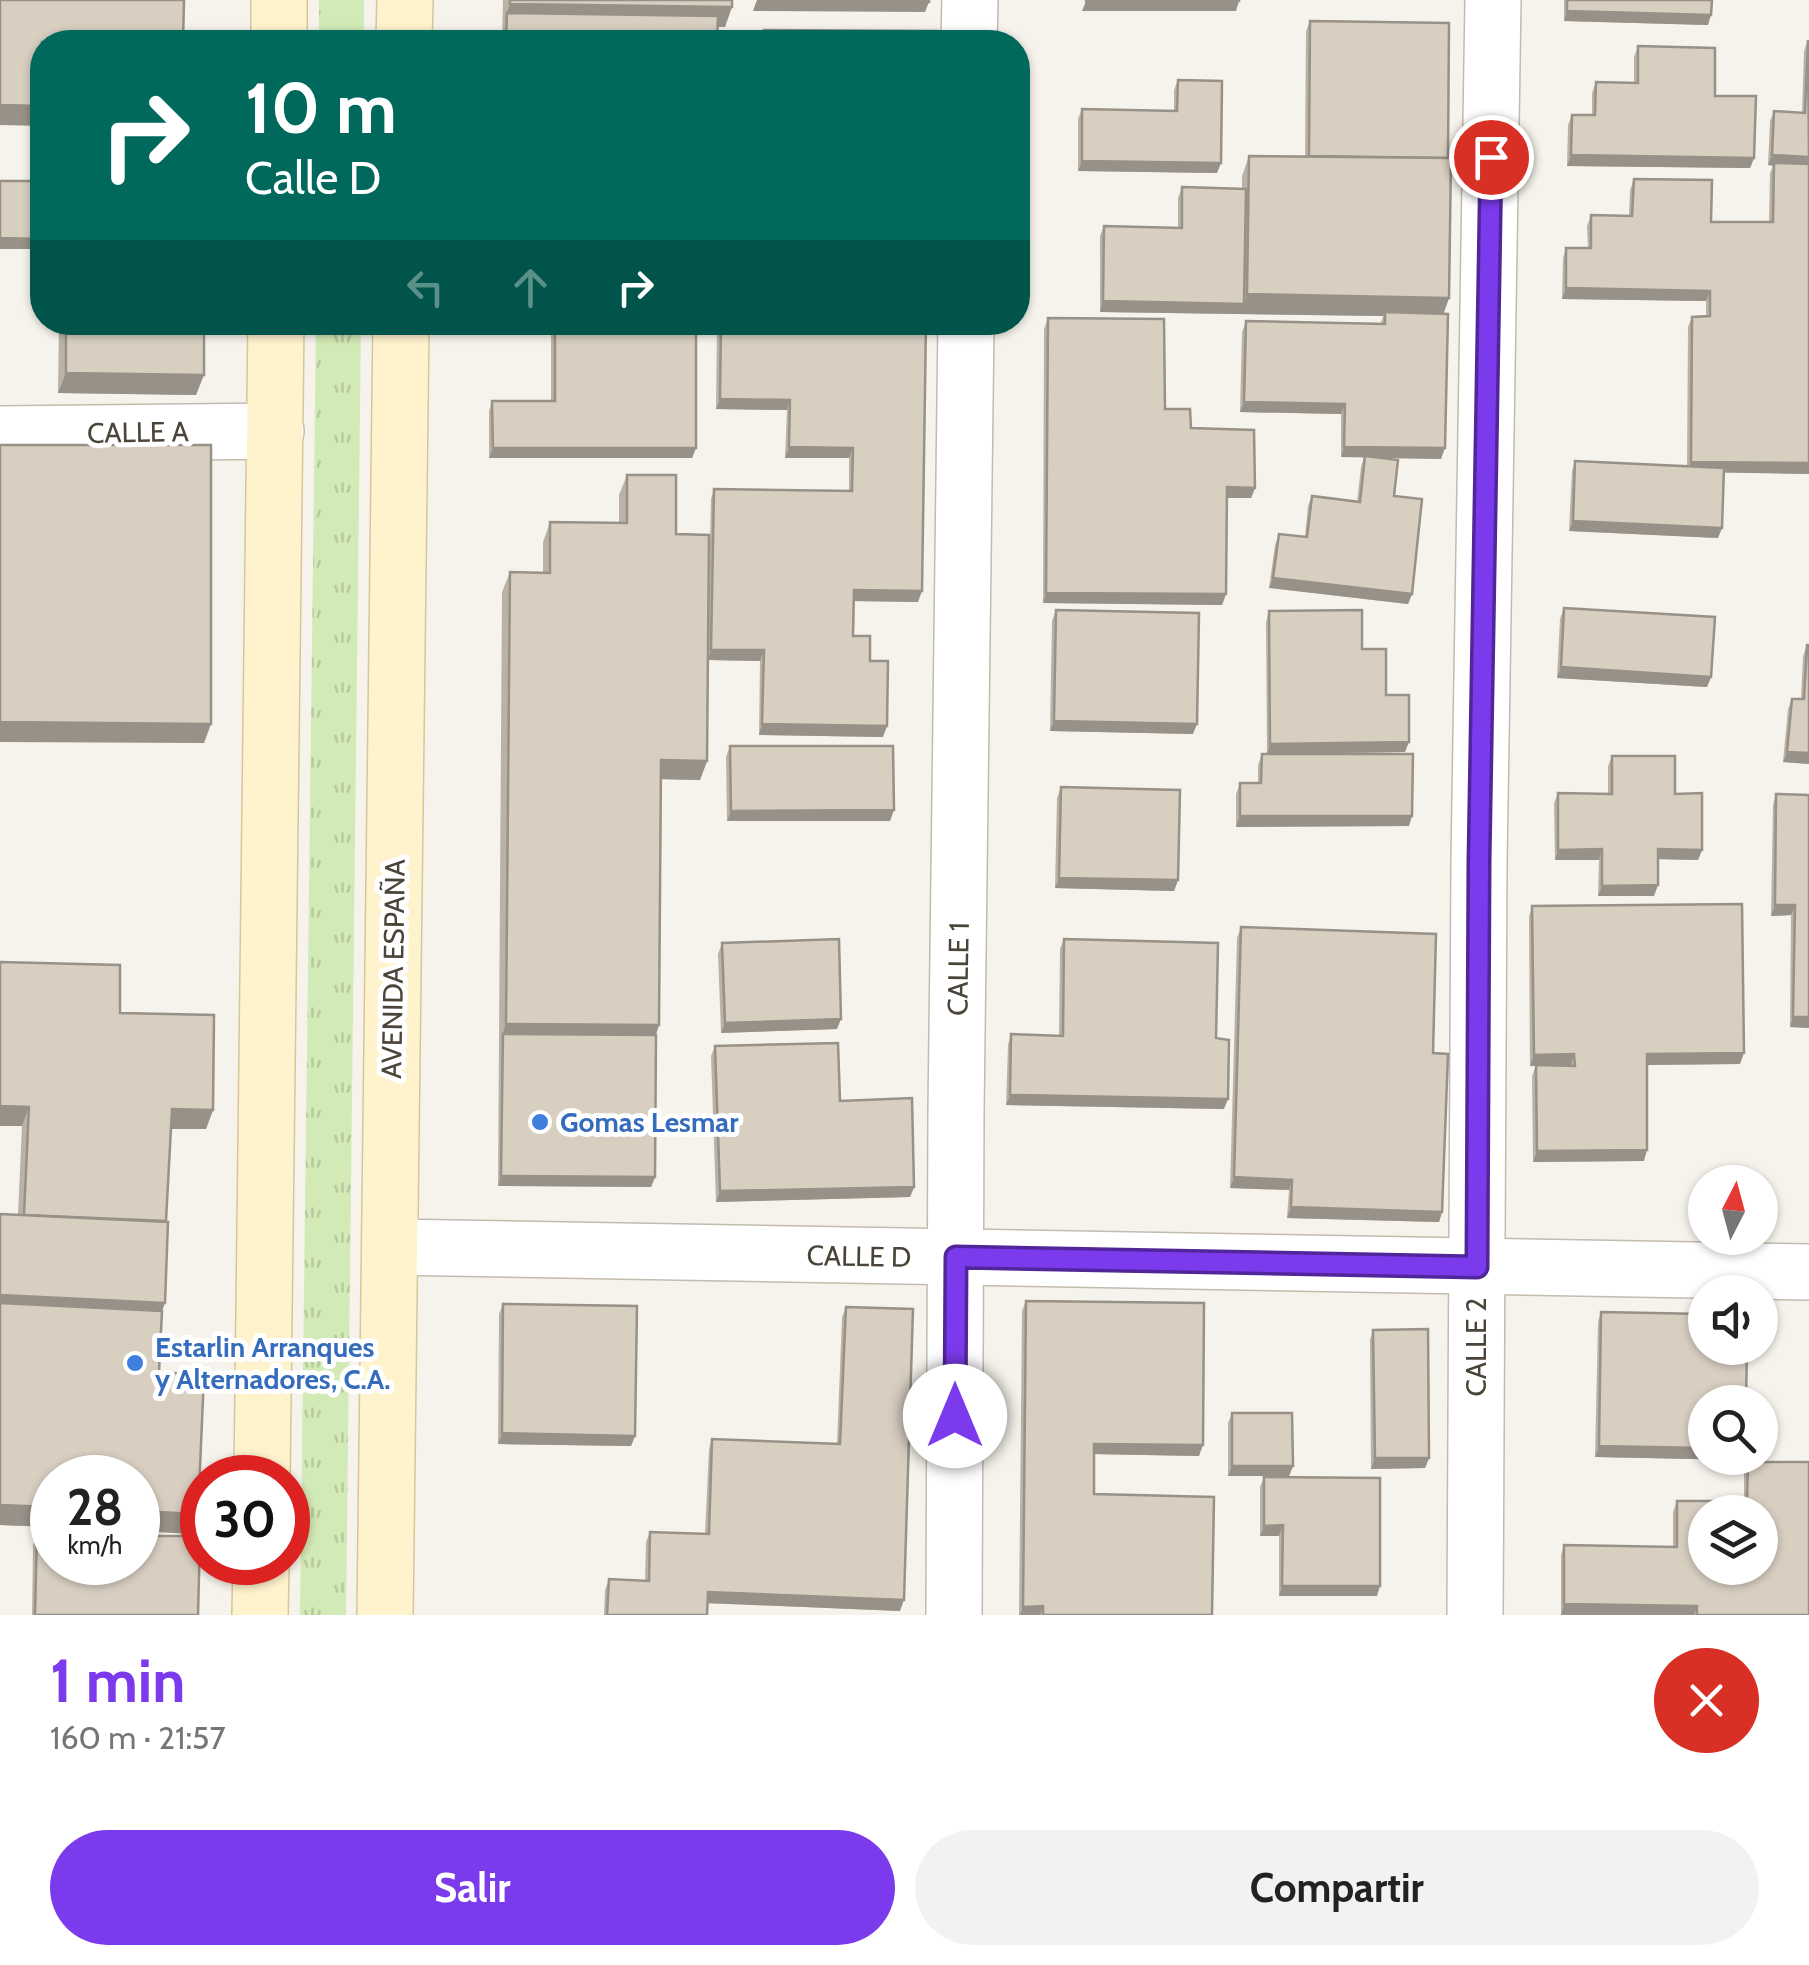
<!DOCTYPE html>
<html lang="es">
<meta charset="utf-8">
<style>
body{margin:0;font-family:Cabin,sans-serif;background:#f2f2f2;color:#222;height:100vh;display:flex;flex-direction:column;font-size:38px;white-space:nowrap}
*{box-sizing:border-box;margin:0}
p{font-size:32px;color:#767676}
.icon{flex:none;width:55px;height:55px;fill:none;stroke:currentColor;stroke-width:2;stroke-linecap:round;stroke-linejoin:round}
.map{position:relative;height:1615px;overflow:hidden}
.panel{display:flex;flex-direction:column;background:#fff;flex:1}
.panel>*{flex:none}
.guide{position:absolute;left:30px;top:30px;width:1000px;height:305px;border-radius:40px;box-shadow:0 2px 8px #0004;background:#00695c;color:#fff;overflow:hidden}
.needle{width:65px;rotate:6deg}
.fabs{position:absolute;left:1688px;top:1165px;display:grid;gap:20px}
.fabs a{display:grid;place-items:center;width:90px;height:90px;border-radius:50%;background:#fff;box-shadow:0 2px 8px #0004;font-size:50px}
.speed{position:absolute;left:30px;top:1455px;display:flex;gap:20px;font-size:50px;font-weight:700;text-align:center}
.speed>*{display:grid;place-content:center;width:130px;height:130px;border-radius:50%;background:#fff;box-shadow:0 2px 8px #0004;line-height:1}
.speed small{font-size:25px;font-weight:400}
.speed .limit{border:15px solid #d22;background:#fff;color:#111}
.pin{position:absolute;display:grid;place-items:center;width:85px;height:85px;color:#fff;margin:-42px;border:5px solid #fff;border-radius:50%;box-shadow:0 2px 10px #0007}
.me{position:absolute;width:110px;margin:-55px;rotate:0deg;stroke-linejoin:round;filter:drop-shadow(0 0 8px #0008)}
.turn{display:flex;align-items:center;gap:35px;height:210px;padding:0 50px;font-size:45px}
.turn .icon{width:130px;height:130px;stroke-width:2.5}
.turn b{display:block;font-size:70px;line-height:85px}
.lanes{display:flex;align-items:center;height:95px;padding:0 50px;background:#0003;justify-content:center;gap:50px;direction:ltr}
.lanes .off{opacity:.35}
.round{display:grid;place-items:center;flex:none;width:105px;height:105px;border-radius:52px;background:#f2f2f2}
.headline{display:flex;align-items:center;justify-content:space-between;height:170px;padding:0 50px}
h1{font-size:60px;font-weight:700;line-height:75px;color:#7c3aed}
.cta{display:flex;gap:20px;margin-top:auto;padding:20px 50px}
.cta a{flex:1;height:115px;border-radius:60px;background:#7c3aed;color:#fff;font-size:40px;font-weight:700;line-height:115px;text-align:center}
.cta a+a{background:#f2f2f2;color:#222}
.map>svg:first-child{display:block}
.grass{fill:url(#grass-tufts)}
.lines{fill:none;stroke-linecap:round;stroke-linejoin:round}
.minor-casing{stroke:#c2bbae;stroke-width:58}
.secondary-casing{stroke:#d6c79b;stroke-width:58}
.minor{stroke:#fff;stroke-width:55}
.secondary{stroke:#fff3cd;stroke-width:55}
.wall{fill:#bab2a6}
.shaded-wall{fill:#979187}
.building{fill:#d8cfc1;stroke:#979187;stroke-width:2.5;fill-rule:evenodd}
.route-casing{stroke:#51269a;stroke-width:25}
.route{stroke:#7c3aed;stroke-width:18}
.shop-dot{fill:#3f7fe0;stroke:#fff;stroke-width:4}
.labels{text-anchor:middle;stroke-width:10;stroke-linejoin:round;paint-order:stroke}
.street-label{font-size:28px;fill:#4b4439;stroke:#fff}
.shop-label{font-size:28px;font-weight:bold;fill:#366cbe;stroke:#fff;text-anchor:start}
</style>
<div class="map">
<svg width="1809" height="1615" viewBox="0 0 1809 1615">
<defs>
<pattern id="grass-tufts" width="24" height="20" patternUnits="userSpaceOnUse" patternTransform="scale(2.5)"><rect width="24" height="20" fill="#d2eab5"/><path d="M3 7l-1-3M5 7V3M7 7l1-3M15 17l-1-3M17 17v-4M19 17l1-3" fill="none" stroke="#b6ca9c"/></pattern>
</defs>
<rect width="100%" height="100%" fill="#f6f3ec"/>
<g class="grass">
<rect x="319" y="0" width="45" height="42"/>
<polygon points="361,322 346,1615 300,1615 316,323"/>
</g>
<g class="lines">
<g class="minor-casing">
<g id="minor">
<polyline points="969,42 970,0"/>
<polyline points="0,434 276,431"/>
<polyline points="390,1247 1809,1272"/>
<polyline points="954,1615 956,1112 966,322"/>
<polyline points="1475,1615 1479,862 1493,0"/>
</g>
</g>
<g class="secondary-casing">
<g id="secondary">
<polyline points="279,42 279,0"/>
<polyline points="404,42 405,0"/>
<polyline points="262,1478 276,322"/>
<polyline points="260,1615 261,1562"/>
<polyline points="385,1615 401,322"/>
</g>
</g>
<use href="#minor" class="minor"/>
<use href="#secondary" class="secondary"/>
</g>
<g class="wall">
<polygon points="503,0 732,0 725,27 717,26 717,42 502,42"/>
<polygon points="1564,0 1712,0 1708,25 1564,21"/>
<polygon points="1310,21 1448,158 1449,298 1443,314 1441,459 1377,458 1394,496 1412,594 1408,604 1269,588 1275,545 1279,534 1305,537 1308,506 1312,496 1357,502 1361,467 1364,457 1341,457 1341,414 1240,412 1242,332 1246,321 1381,323 1383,316 1100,312 1100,236 1104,226 1178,228 1178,198 1182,187 1242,189 1242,176 1249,156 1305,156 1306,31"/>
<polygon points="1808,40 1809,474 1724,472 1718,538 1569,531 1572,471 1575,461 1687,466 1688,327 1692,317 1706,316 1706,301 1562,299 1563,258 1566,248 1588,248 1587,226 1591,215 1629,216 1630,190 1634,179 1711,222 1769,222 1770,173 1773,166 1768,165 1770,121 1774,111 1802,113 1804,51"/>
<polygon points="1638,46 1715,96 1754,158 1750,168 1567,166 1568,125 1572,115 1592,115 1592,93 1596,82 1634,83 1634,57"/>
<polygon points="1178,80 1217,173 1078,171 1078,119 1082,109 1174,111 1174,90"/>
<polygon points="1048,318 1191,428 1255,488 1251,498 1227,498 1226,594 1222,605 1043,603 1044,329"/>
<polygon points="59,322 204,322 196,395 58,393"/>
<polygon points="551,322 696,322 696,448 692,458 489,458 489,411 492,401 551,401"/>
<polygon points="717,322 926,322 918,602 854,601 853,636 870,661 883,737 759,735 760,661 708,660 707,761 700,780 661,779 659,1025 656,1035 655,1177 651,1187 498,1186 502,592 510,572 543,573 543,542 550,522 619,523 619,495 627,475 676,534 709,587 711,499 714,489 849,491 849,458 785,458 787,410 716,409"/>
<polygon points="1564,608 1711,677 1707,687 1557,678 1560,619"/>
<polygon points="1056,610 1193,734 1050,731 1052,621"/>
<polygon points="1269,611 1362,649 1386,695 1405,752 1267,754 1266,622"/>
<polygon points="1807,645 1809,764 1783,762 1788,709 1792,699 1801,699 1803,656"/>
<polygon points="730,746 890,821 727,821 726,757"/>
<polygon points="1262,754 1409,826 1236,827 1236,794 1240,783 1258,783 1258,765"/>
<polygon points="1612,756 1675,794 1702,850 1698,860 1658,859 1654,896 1598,896 1599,860 1555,860 1554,803 1558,793 1608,794 1608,766"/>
<polygon points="1061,787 1178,880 1174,891 1055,888 1057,798"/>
<polygon points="1776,794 1809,795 1809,1028 1790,1027 1791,915 1771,916 1773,805"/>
<polygon points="1532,906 1740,1064 1647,1065 1644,1161 1533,1162 1532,1076 1536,1065 1530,1066 1529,917"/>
<polygon points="1241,927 1442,1212 1439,1222 1287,1218 1289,1190 1230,1188 1237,938"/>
<polygon points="1064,939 1224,1109 1006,1105 1008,1045 1011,1034 1059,1036 1060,949"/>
<polygon points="722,943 837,1029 721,1033 718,954"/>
<polygon points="120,1013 213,1110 206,1129 171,1129 159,1372 198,1514 191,1534 52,1478 52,1527 0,1525 18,1214 22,1126 0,1126"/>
<polygon points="715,1046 840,1101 914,1187 910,1197 716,1202 711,1056"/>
<polygon points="1026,1301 1199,1456 1094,1454 1094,1494 1212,1615 1019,1615 1022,1311"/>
<polygon points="503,1304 635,1436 631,1446 498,1444 499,1314"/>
<polygon points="846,1307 900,1611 707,1603 707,1615 604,1615 605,1590 609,1579 645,1581 646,1542 650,1532 705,1534 709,1449 712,1439 837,1444 842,1317"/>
<polygon points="1601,1312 1742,1460 1595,1457 1598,1322"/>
<polygon points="1373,1330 1429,1458 1425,1468 1371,1469 1370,1340"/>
<polygon points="1232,1413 1293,1466 1289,1476 1228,1476 1228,1423"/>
<polygon points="1748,1462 1809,1615 1561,1615 1561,1555 1564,1545 1673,1547 1673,1512 1677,1501 1744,1501 1744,1472"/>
<polygon points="1264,1477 1377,1596 1279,1596 1279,1536 1260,1536 1260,1487"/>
<polygon points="37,1534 198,1615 32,1615 33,1545"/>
</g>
<g class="shaded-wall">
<polygon points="757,0 929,2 925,12 753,11"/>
<polygon points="1086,1 1239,1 1236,11 1082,11"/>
<polygon points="510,4 732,7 725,27 507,24 507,13 503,23"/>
<polygon points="1567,11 1711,15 1708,25 1564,21"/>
<polygon points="0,105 42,106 42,126 0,125"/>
<polygon points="1571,155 1754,158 1750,168 1567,166"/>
<polygon points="1772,155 1809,157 1809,168 1768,165"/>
<polygon points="1082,161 1221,163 1217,173 1078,171"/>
<polygon points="0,238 42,239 42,249 0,249"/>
<polygon points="1566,288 1710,291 1706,301 1562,299"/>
<polygon points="1247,294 1449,298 1442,318 1385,312 1383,316 1100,312 1103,301 1244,304"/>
<polygon points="66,373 204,375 196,395 58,393"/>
<polygon points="720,399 790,400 787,410 716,409"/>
<polygon points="1244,402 1345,404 1341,414 1240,412"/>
<polygon points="789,447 853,448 849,458 785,458"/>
<polygon points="1344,447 1445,448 1441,459 1341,457"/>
<polygon points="493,448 696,448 692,458 489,458"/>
<polygon points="1691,462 1809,463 1809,474 1687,472"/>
<polygon points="1227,487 1255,488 1251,498 1223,498"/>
<polygon points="1573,521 1722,528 1718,538 1569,531"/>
<polygon points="1273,578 1412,594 1408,604 1269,588"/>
<polygon points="854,590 922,591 918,602 851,601"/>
<polygon points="1046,593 1226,594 1222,605 1043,603"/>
<polygon points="711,650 764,650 760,661 708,660"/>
<polygon points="1561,667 1711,677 1707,687 1557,678"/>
<polygon points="1054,721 1197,724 1193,734 1050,731"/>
<polygon points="0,722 211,724 204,743 0,742"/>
<polygon points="762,724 887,726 883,737 759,735"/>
<polygon points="1409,742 1405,752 1267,754 1270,744"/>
<polygon points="1787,752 1809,753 1809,764 1783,762"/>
<polygon points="661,760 707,761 700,780 654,779"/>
<polygon points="894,810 890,821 727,821 731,811"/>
<polygon points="1240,816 1412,816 1409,826 1236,827"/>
<polygon points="1602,849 1599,860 1555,860 1558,850"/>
<polygon points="1658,849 1702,850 1698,860 1654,859"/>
<polygon points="1059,878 1178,880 1174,891 1055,888"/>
<polygon points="1658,885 1654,896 1598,896 1602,886"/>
<polygon points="1775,905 1795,905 1791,915 1771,916"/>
<polygon points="1793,1017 1809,1017 1809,1028 1790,1027"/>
<polygon points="841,1019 837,1029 721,1033 725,1023"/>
<polygon points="506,1024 659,1025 652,1045 503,1034 499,1044"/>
<polygon points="1744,1053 1740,1064 1644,1065 1647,1054"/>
<polygon points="1574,1054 1571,1065 1530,1066 1534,1055"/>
<polygon points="1010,1095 1228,1099 1224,1109 1006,1105"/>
<polygon points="0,1106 29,1107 22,1126 0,1126"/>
<polygon points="172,1109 213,1110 206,1129 165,1129"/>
<polygon points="1647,1150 1644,1161 1533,1162 1537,1151"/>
<polygon points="501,1176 655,1177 651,1187 498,1186"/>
<polygon points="1234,1177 1292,1180 1289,1190 1230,1188"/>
<polygon points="914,1187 910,1197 716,1202 720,1191"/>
<polygon points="1291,1207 1442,1212 1439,1222 1287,1218"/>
<polygon points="0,1295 165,1303 155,1331 0,1323"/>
<polygon points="502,1433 635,1436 631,1446 498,1444"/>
<polygon points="1094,1444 1203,1445 1199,1456 1090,1454"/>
<polygon points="1599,1446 1705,1448 1705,1458 1742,1458 1742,1460 1595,1457"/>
<polygon points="1375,1458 1429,1458 1425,1468 1371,1469"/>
<polygon points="1232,1466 1293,1466 1289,1476 1228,1476"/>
<polygon points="0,1505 52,1507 52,1527 0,1525"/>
<polygon points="138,1511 198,1514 191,1534 138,1531"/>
<polygon points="1283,1525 1279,1536 1260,1536 1264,1526"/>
<polygon points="1282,1586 1380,1586 1377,1596 1279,1596"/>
<polygon points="708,1592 904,1600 900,1611 704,1603"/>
<polygon points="1564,1604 1697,1606 1694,1615 1561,1615"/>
<polygon points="1043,1606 1040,1615 1020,1615 1023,1607"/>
</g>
<g class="building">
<polygon points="0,0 184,0 183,42 42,42 42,106 0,105"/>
<polygon points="510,0 732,0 732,7 510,4"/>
<polygon points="757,0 929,0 929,2"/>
<rect x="1086" y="0" width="153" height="1"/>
<polygon points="1567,0 1712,0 1711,15 1567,11"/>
<polygon points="507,13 718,16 717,42 506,42"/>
<polygon points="1310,21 1449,23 1448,158 1309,156"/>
<polygon points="764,30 937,31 937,42 764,42"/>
<polygon points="1808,40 1809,157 1772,155 1774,111 1805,113"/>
<polygon points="1638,46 1715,48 1715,96 1756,96 1754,158 1571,155 1572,115 1595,115 1596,82 1638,83"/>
<polygon points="1178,80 1222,81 1221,163 1082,161 1082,109 1177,111"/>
<polygon points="1249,156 1451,158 1449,298 1247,294"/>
<polygon points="1774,163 1809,164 1809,463 1691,462 1692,317 1710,316 1710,291 1566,288 1566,248 1591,248 1591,215 1632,216 1634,179 1712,180 1711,222 1773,222"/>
<polygon points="0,181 42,181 42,239 0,238"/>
<polygon points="1182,187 1246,189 1244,304 1103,301 1104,226 1182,228"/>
<polygon points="1385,312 1448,314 1445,448 1344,447 1345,404 1244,402 1246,321 1385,324"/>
<polygon points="1048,318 1164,319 1165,409 1190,409 1191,428 1254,430 1255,488 1227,487 1226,594 1046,593"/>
<polygon points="66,322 204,322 204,375 66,373"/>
<polygon points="555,322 696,322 696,448 493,448 492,401 555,401"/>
<polygon points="721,322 926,322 922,591 854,590 853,636 870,636 870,661 888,661 887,726 762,724 764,650 711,650 714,489 852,491 853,448 789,447 790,400 720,399"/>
<polygon points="0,445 211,445 211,724 0,722"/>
<polygon points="1365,456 1398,460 1394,496 1422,499 1412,594 1273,578 1279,534 1307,537 1312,496 1360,502"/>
<polygon points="1575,461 1724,468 1722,528 1573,521"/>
<polygon points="627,475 676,475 676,534 709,535 707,761 661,760 659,1025 506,1024 510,572 550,573 550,522 627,523"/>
<polygon points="1564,608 1715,617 1711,677 1561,667"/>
<polygon points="1056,610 1199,613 1197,724 1054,721"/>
<polygon points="1362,610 1362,649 1386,649 1386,695 1409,695 1409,742 1270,744 1269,611"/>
<polygon points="1807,645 1809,645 1809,753 1787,752 1792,699 1804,699"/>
<polygon points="730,746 893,746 894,810 731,811"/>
<polygon points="1262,754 1413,754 1412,816 1240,816 1240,783 1261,783"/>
<polygon points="1612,756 1675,756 1675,794 1702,793 1702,850 1658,849 1658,885 1602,886 1602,849 1558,850 1558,793 1612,794"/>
<polygon points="1061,787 1180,790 1178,880 1059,878"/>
<polygon points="1776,794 1809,795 1809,1017 1793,1017 1795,905 1775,905"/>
<polygon points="1742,904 1744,1053 1647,1054 1647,1150 1537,1151 1536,1065 1575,1066 1574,1054 1534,1055 1532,906"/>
<polygon points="1241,927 1436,934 1433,1053 1448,1054 1442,1212 1291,1207 1292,1180 1234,1177"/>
<polygon points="839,939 841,1019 725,1023 722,943"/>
<polygon points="1064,939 1218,943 1216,1038 1229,1040 1228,1099 1010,1095 1011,1034 1063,1036"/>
<polygon points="0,962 120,965 120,1013 214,1015 213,1110 172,1109 166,1221 24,1215 29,1107 0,1106"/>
<polygon points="503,1034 656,1035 655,1177 501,1176"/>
<polygon points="838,1043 840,1101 912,1098 914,1187 720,1191 715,1046"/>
<polygon points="0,1214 168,1222 165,1303 0,1295"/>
<polygon points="1026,1301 1204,1303 1203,1445 1094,1444 1094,1494 1214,1497 1212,1615 1043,1615 1043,1606 1023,1607"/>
<polygon points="0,1303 162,1311 159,1372 204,1375 198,1514 138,1511 138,1478 52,1478 52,1507 0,1505"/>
<polygon points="503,1304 637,1306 635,1436 502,1433"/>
<polygon points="846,1307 913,1309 904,1600 708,1592 707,1615 607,1615 609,1579 649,1581 650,1532 709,1534 712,1439 840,1444"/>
<polygon points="1601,1312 1705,1314 1705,1348 1747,1348 1746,1402 1705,1402 1705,1448 1599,1446"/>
<polygon points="1428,1329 1429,1458 1375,1458 1373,1330"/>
<polygon points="1232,1413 1292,1413 1293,1466 1232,1466"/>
<path d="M1748,1462H1809V1615H1697V1606L1564,1604V1545L1677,1547V1501H1747ZM1705,1512H1760V1568H1705Z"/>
<polygon points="1264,1477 1380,1478 1380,1586 1282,1586 1283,1525 1264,1526"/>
<polygon points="37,1534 52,1535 52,1562 138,1562 138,1536 200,1536 198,1615 35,1615"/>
</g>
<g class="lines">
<g class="route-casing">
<polyline id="route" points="955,1416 956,1257 1477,1267 1479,862 1491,157"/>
</g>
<use href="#route" class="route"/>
</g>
<g class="shop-dot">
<circle cx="540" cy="1122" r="10"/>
<circle cx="135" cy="1363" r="10"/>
</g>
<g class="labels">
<g class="street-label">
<text transform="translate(138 432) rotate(-1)" y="10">CALLE A</text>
<text transform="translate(393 969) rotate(-89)" y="10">AVENIDA ESPAÑA</text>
<text transform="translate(958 969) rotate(-89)" y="10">CALLE 1</text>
<text transform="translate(859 1256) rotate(1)" y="10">CALLE D</text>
<text transform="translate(1476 1347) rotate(-90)" y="10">CALLE 2</text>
</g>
<g class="shop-label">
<text x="560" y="1132">Gomas Lesmar</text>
<text x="155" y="1357">Estarlin Arranques<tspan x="155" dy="32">y Alternadores, C.A.</tspan></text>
</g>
</g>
</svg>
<div class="fabs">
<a><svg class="needle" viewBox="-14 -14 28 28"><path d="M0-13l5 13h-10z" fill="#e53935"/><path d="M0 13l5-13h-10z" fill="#767676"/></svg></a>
<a><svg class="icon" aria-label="sound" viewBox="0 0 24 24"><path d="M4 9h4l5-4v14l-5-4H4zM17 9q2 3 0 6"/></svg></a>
<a><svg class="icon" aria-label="search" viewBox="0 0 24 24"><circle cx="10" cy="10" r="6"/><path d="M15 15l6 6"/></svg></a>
<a><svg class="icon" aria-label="layers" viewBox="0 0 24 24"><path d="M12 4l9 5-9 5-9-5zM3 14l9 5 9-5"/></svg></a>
</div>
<div class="speed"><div>28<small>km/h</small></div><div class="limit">30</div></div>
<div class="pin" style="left:1491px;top:157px;background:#d93025"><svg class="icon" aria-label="arrive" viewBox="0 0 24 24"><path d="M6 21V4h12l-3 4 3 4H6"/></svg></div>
<svg class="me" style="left:955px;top:1416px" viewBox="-20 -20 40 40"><circle r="19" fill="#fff"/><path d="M0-13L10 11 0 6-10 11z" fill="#7c3aed"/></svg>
<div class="guide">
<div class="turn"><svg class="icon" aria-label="right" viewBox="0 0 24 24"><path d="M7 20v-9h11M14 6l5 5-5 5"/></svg><div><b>10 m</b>Calle D</div></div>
<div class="lanes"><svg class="icon off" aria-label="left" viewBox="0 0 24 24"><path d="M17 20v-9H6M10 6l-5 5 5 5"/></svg><svg class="icon off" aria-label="ahead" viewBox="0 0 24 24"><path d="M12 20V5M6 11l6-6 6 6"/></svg><svg class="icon" aria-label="right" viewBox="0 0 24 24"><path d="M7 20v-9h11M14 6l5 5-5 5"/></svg></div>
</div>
</div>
<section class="panel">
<div class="headline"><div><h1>1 min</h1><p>160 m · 21:57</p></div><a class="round" style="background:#d93025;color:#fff"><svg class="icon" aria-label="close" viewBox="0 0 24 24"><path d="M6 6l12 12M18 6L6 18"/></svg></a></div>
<div class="cta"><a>Salir</a><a>Compartir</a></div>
</section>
